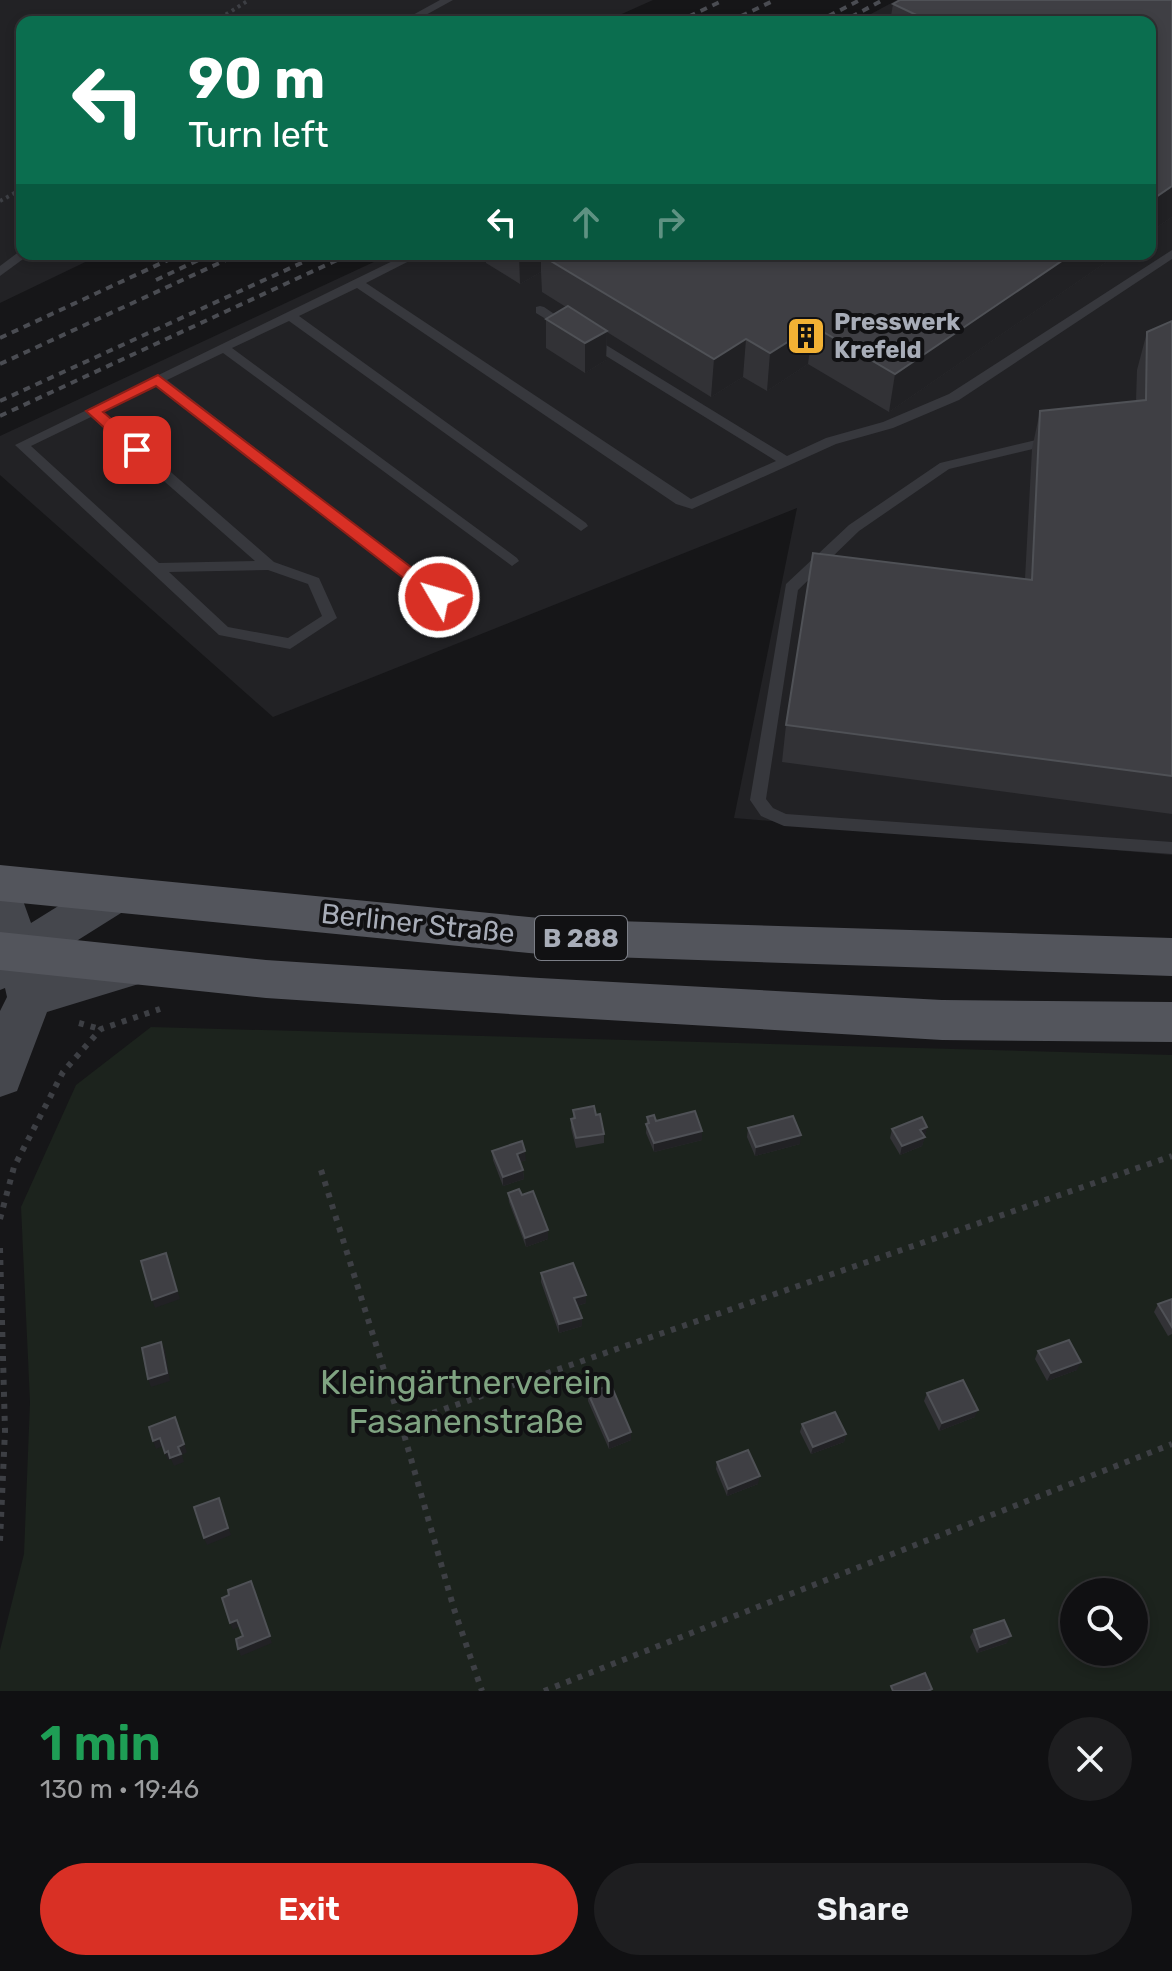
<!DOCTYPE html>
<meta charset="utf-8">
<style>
body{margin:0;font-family:Rubik,sans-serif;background:#1e1e20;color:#f1f3f6;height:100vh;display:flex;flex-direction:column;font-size:30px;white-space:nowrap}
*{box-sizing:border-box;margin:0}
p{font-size:26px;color:#9c9d9f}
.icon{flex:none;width:44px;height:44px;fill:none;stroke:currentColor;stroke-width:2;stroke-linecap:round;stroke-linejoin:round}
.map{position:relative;height:1691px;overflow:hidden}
.drawer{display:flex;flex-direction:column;background:#101012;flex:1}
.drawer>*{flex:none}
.guide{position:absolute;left:16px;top:16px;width:1140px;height:244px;border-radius:16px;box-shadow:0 4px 12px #0003,0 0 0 2px #303032;background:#0b6e4f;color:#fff;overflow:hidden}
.buttons{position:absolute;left:1060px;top:1578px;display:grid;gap:16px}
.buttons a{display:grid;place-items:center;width:88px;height:88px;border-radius:50%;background:#101012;box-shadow:0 4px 12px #0003,0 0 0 2px #303032;font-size:40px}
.pin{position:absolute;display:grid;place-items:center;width:68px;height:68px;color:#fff;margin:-34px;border-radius:16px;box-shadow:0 4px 12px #0006}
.me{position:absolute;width:88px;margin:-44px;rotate:308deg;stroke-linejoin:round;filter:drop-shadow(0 0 6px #0008)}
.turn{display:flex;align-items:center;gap:28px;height:168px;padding:0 40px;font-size:36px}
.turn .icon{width:104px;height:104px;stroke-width:2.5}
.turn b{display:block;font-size:56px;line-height:68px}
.lanes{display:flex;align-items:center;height:76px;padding:0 40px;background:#0003;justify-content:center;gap:40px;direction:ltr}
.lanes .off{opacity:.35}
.round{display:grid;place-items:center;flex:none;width:84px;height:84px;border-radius:42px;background:#1e1e20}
.head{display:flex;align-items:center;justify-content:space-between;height:136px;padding:0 40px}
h1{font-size:48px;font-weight:600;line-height:60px;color:#1e9e55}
.button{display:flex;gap:16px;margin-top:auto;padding:16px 40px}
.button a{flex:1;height:92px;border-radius:48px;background:#d93025;color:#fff;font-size:32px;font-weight:600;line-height:92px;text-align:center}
.button a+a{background:#1e1e20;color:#f1f3f6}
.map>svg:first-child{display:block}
.built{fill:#222225}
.green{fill:#1c231d;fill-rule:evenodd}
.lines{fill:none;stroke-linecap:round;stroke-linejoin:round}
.path-far1{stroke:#3d3f44;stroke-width:4;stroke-dasharray:3 4;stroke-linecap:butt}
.path{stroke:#3d3f44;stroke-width:6;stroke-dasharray:5 7;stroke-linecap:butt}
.service{fill:#37383d;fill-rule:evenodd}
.secondary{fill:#45474d;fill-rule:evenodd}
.primary{fill:#53555c;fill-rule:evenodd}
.rail{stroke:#4a4c52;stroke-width:4;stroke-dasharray:7 6;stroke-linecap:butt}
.wall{fill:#323236}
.shaded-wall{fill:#212124}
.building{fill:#3f3f44;stroke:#4f5156;stroke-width:2}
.route{fill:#d93025;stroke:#8d1f18;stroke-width:2}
.labels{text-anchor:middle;stroke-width:8;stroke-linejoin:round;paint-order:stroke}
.far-poi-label{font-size:24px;font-weight:bold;fill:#a8adb8;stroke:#111113;text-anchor:start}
.shield{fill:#111113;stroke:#7b7e86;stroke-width:2}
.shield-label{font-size:26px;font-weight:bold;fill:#a8adb8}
.street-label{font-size:28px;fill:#a8adb8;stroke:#111113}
.near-park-label{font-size:34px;fill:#7fa381;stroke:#111113}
</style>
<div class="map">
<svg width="1172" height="1691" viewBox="0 0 1172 1691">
<rect width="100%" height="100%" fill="#161618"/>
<g class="built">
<polygon points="0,0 653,0 604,22 22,22 22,254 102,254 0,303"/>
<polygon points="897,0 1172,0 1172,855 734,818 797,508 273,717 0,475 0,436 391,254 1150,254 1150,22 856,22"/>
</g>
<path class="green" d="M151,1027L1172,1055V1691H0V1650L24,1554L30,1402L21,1207L76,1085ZM1074,1592H1134V1652H1074Z"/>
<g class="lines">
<g class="path-far1">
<polyline points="214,22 249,0"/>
<polyline points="0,201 22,189"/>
</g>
<g class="path">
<polyline points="79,1023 100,1029"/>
<polyline points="321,1170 401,1424 1172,1156"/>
<polyline points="0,1219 14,1167 63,1072 101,1029 160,1009"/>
<polyline points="0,1248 5,1431 0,1541"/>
<polyline points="401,1424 454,1609 482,1691"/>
<polyline points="544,1691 1172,1444"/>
</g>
<g class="service">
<polygon points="440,0 453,0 413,22 400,22"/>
<path d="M1172,250V259L959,400L893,428L836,444L692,509L676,504L357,288L299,316L586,523L588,526L581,531L289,321L232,348L517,558L519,561L512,566L223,353L167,380L444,593L446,597L444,601L439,602L156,385L102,412L274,562L319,578L337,618L290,649L219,635L15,445L407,254H423L366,283L691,499L776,461L585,343V337H593L787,456L826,438L883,422L949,394ZM91,417L255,561L159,563L31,446ZM268,570L308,584L322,616L288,638L228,627L169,572Z"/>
<polygon points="20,251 30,254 0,276 0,266"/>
<polygon points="540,306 544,307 572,326 566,330 562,329 536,313 536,307"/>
<polygon points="1053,436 1058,437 1058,443 949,469 859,531 798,590 766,799 773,808 786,814 1172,842 1172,854 784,826 761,816 750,800 786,584 849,525 940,463"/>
</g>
<polygon class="secondary" points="0,876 16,881 31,923 97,882 113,877 129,882 135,895 129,908 43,962 47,973 139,947 155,953 162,966 155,979 47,1012 17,1091 0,1097 0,1011 7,997 5,988 0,990"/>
<g class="primary">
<polygon points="0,865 550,919 1172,938 1172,976 550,955 0,901"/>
<polygon points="0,932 266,960 540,978 942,1000 1172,1002 1172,1042 942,1040 540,1016 266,998 0,970"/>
</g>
<g class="rail">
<polyline points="851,17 883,0"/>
<polyline points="677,22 724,0"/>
<polyline points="729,22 775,0"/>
<polyline points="817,22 860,0"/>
<polyline points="156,280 211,254"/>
<polyline points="0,338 181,254"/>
<polyline points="0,364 239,254"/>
<polyline points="0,401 321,254"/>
<polyline points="0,416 350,254"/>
</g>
</g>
<g class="wall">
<polygon points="1172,0 1172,217 1150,232 1150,22 890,22 893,4"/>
<polygon points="485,254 1118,254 889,412 808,364 767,391 743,377 711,397 607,332 606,360 585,373 546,348 546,319 566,307 542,292 541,272 520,284 486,263"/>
<polygon points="1172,321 1172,814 782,762 786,725 1025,579 1032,449 1040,411 1136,401 1137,370 1147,332"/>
<polygon points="573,1110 596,1115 604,1134 604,1143 576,1148 571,1128 571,1119 573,1119"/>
<polygon points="647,1117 656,1121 702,1140 654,1152 646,1133"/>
<polygon points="927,1127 922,1146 900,1155 890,1138 892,1129"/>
<polygon points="748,1128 800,1144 755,1156 747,1137"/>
<polygon points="492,1151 526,1160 520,1162 523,1170 524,1179 503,1186 493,1160"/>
<polygon points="508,1193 522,1195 548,1230 548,1239 526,1247 509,1202"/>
<polygon points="541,1273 586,1303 577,1306 582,1318 582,1326 559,1333 541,1282"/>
<polygon points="1172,1299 1172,1334 1168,1336 1154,1312 1158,1304"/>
<polygon points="1038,1351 1077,1370 1047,1381 1035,1359"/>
<polygon points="588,1393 631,1432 631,1440 609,1449 588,1401"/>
<polygon points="927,1393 975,1417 939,1431 924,1401"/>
<polygon points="802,1424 846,1434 844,1442 811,1454 800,1432"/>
<polygon points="717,1462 758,1484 727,1496 716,1469"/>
<polygon points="1074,1602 1074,1627 1070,1629 1062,1612 1066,1605"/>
<polygon points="974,1630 1007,1643 977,1653 970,1637"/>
</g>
<g class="shaded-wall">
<polygon points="1172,186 1172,217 1150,232 1150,201"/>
<polygon points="519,254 556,254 541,255 541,272 520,284"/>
<polygon points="1072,254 1118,254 889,412 895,374"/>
<polygon points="813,326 808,364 767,391 770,353"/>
<polygon points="607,331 606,360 585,373 585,343"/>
<polygon points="746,339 743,377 711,397 714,359"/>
<polygon points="927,1127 925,1136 918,1139 920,1130"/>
<polygon points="702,1131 702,1140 654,1152 654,1143"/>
<polygon points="801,1135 800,1144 755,1156 756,1147"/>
<polygon points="925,1137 922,1146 900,1155 902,1146"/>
<polygon points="525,1151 526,1160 517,1163 517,1154"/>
<polygon points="523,1170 524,1179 503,1186 503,1177"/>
<polygon points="548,1230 548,1239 526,1247 525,1238"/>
<polygon points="169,1262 180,1299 155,1308 152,1300"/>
<polygon points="586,1295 586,1303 574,1307 574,1298"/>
<polygon points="582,1318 582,1326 559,1333 559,1324"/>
<polygon points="161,1342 165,1350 170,1381 151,1387 148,1379"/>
<polygon points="1081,1362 1077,1370 1047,1381 1051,1373"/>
<polygon points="978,1410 975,1417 939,1431 942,1423"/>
<polygon points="175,1417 187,1452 182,1455 184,1462 174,1466 171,1459 168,1460 165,1453 178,1447"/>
<polygon points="631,1432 631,1440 609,1449 609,1441"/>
<polygon points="846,1434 844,1442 811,1454 813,1447"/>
<polygon points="160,1438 163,1446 156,1449 153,1441"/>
<polygon points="760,1476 758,1484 727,1496 728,1489"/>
<polygon points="219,1498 231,1535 207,1545 204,1538"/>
<polygon points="251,1581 272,1643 241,1656 238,1649 270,1636"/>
<polygon points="237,1620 240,1626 233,1630 230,1623"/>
<polygon points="1011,1636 1007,1643 977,1653 980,1647"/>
</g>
<g class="building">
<polygon points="900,0 1172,0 1172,186 1150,201 1150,22 921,22 925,19 893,4"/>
<polygon points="543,254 1072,254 895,374 813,326 770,353 746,339 714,359 541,255"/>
<polygon points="568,306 607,331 585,343 546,319"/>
<polygon points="1172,321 1172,776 786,725 813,553 1032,580 1040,411 1146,400 1147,332"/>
<polygon points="594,1106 596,1115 600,1114 604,1134 576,1138 571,1119 575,1118 573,1110"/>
<polygon points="695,1111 702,1131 654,1143 646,1124 649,1123 647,1117 654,1115 656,1121"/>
<polygon points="793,1116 801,1135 756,1147 748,1128"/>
<polygon points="922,1117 927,1127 920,1130 925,1137 902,1146 892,1129"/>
<polygon points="522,1141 525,1151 517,1154 523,1170 503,1177 492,1151"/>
<polygon points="519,1189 522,1195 533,1191 548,1230 525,1238 508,1193"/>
<polygon points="166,1253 177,1291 152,1300 141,1261"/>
<polygon points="573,1263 586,1295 574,1298 582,1318 559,1324 541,1273"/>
<polygon points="1172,1299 1172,1327 1158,1304"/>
<polygon points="1069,1340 1081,1362 1051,1373 1038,1351"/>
<polygon points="161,1342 167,1373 148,1379 142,1348"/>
<polygon points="963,1380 978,1410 942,1423 927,1393"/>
<polygon points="611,1385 631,1432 609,1441 588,1393"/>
<polygon points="835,1412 846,1434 813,1447 802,1424"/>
<polygon points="175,1417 184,1444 178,1447 181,1454 170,1458 168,1451 165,1453 160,1438 153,1441 149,1427"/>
<polygon points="748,1450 760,1476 728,1489 717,1462"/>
<polygon points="219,1498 228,1528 204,1538 194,1507"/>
<polygon points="251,1581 270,1636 238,1649 236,1639 243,1636 237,1620 230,1623 222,1598 229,1595 228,1590"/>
<polygon points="1074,1602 1074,1622 1066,1605"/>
<polygon points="1004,1620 1011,1636 980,1647 974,1630"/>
<polygon points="925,1673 932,1689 928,1691 893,1691 891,1686"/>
</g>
<polygon class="route" points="158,375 445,593 445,601 433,601 156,386 103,412 143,446 143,453 132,453 86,411"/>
<defs>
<g id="building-square" transform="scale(2)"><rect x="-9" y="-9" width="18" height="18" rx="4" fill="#f2b134" stroke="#111113"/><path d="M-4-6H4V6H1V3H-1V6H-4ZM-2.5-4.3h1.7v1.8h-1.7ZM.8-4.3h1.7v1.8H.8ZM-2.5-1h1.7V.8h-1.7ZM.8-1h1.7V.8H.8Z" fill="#111"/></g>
</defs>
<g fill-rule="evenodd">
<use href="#building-square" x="806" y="336"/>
</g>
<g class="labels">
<g class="far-poi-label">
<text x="834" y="330">Presswerk<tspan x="834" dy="28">Krefeld</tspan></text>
</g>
<rect class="shield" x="535" y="916" width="92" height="44" rx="6"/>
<g class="shield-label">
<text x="581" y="947">B 288</text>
</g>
<g class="street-label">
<text transform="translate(418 923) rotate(6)" y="10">Berliner Straße</text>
</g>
<g class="near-park-label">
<text x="466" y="1394">Kleingärtnerverein<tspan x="466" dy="39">Fasanenstraße</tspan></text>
</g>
</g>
</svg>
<div class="buttons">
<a><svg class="icon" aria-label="search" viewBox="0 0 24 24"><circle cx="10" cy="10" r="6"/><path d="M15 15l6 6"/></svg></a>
</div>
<div class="pin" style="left:137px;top:450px;background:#d93025"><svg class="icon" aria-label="arrive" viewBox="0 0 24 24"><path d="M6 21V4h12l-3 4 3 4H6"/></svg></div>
<svg class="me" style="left:439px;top:597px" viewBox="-20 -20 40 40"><circle r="17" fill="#d93025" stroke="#fff" stroke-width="3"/><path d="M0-11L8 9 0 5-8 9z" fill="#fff"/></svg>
<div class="guide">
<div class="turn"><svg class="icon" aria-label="left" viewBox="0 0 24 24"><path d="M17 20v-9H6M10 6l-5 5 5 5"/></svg><div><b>90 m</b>Turn left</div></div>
<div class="lanes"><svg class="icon" aria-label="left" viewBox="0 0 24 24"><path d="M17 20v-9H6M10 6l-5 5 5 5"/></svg><svg class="icon off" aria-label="ahead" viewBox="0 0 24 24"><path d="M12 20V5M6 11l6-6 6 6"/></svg><svg class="icon off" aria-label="right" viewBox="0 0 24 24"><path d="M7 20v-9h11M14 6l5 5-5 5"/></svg></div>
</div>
</div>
<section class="drawer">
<div class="head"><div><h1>1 min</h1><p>130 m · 19:46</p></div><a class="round"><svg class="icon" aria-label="close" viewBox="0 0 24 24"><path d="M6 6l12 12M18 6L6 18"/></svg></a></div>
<div class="button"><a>Exit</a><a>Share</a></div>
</section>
